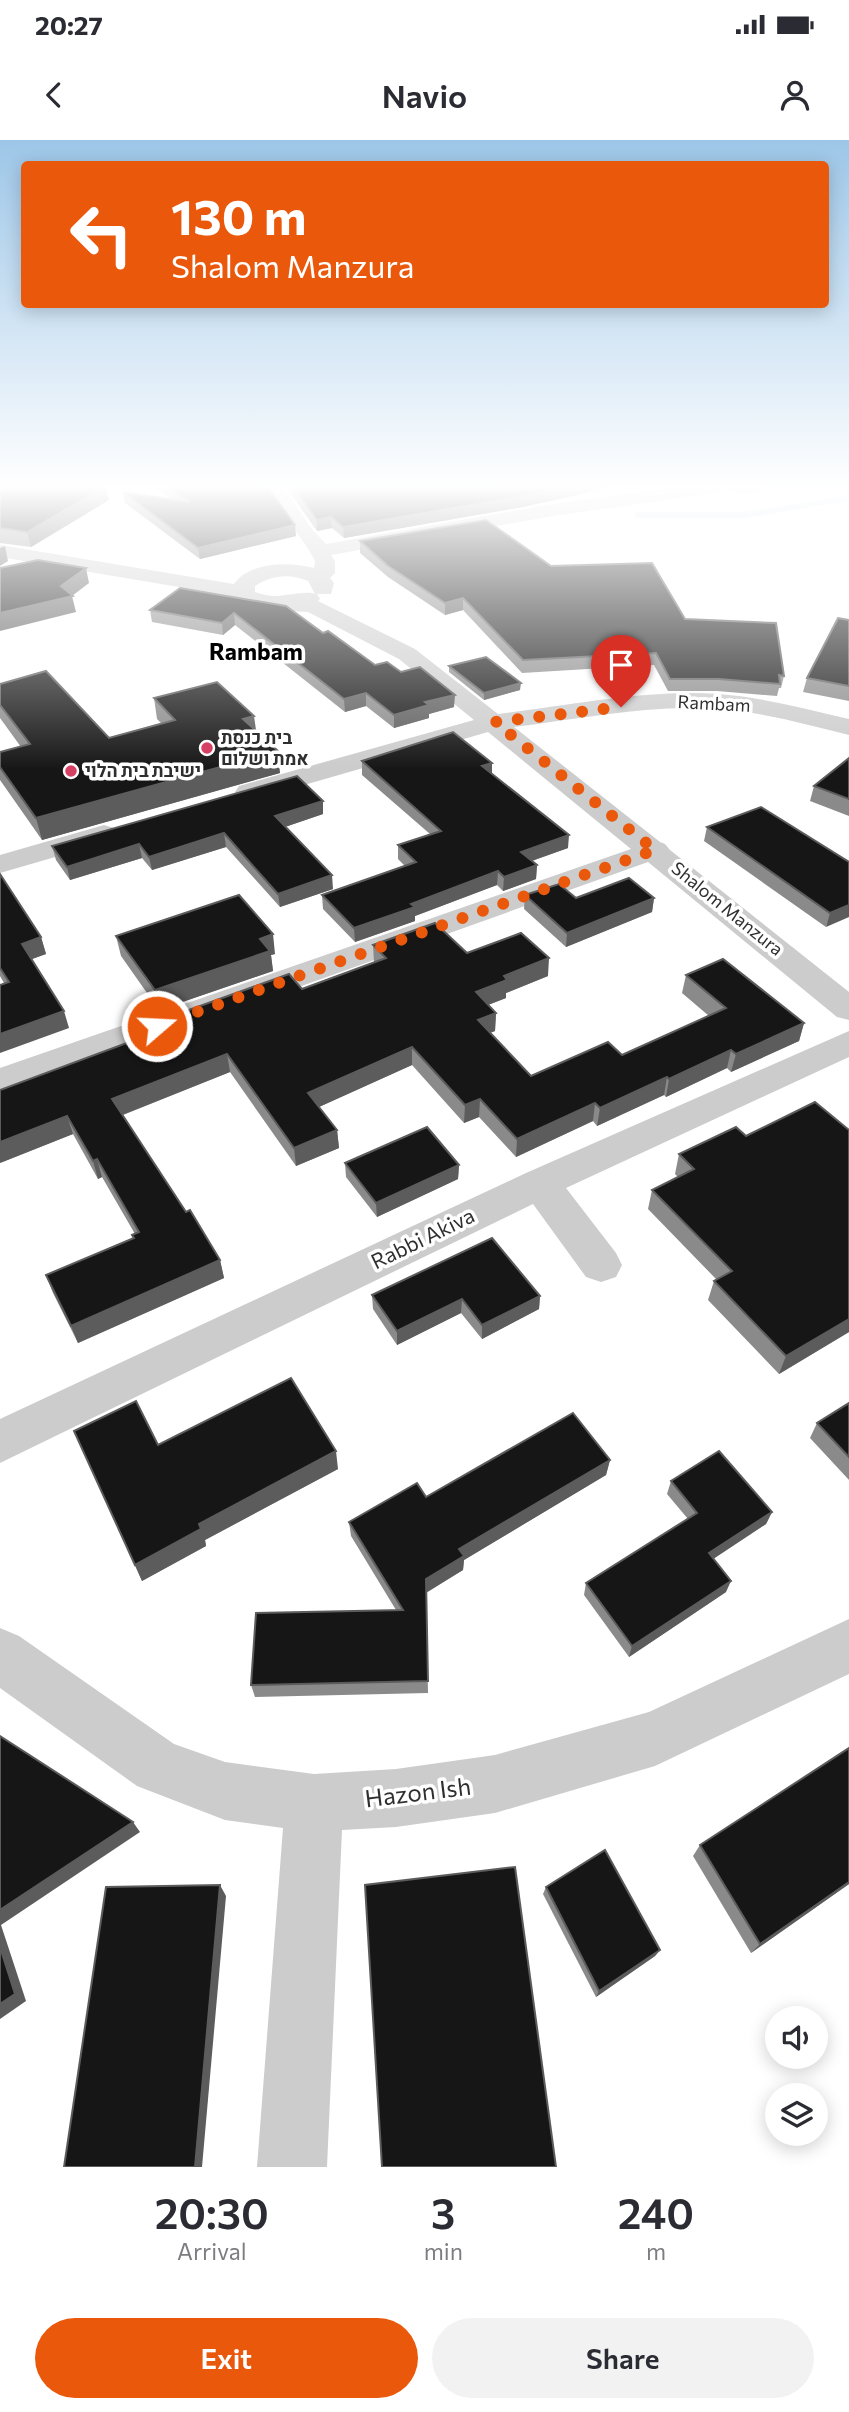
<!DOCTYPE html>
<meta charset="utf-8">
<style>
body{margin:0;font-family:Commissioner,Heebo,sans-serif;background:#f2f2f3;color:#2b2b33;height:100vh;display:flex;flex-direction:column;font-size:26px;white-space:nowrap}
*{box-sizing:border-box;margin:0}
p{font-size:23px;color:#7c7c81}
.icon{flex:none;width:38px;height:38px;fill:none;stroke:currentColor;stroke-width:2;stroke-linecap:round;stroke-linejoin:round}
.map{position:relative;height:2027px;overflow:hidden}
.side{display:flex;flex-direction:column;background:#fff;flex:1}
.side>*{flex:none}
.banner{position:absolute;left:21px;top:21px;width:808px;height:147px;border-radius:7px;box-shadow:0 4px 18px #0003;background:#ea580c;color:#fff;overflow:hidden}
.buttons{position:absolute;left:765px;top:1866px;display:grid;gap:14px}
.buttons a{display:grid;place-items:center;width:63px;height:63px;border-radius:50%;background:#fff;box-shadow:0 4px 18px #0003;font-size:35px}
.pin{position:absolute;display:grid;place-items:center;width:60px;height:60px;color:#fff;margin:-72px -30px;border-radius:50% 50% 50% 0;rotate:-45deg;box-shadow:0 0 7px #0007}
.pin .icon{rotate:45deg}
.me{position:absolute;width:77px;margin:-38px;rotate:71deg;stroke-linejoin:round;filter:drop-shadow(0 0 5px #0008)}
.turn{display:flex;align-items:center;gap:24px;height:147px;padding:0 35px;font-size:32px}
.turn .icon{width:91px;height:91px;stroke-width:2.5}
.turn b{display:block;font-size:49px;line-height:60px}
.eta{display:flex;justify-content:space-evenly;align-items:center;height:119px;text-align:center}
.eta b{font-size:42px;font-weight:600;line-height:49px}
.button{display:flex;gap:14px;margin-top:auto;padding:14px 35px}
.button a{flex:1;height:80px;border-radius:42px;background:#ea580c;color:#fff;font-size:28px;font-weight:600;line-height:80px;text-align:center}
.button a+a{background:#f2f2f3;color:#2b2b33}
.status{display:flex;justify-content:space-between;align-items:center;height:49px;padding:0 35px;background:#fff;direction:ltr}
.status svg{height:19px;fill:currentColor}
header{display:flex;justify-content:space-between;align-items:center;height:91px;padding:0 35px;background:#fff;font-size:32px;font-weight:600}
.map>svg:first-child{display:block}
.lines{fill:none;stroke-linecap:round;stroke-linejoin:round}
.stream{stroke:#cce2e9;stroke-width:6}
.minor{fill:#ccc;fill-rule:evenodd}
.wall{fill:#8a8a8a}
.shaded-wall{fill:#5c5c5c}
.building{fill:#161616;stroke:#5c5c5c;stroke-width:2}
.route{stroke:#ea580c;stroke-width:12;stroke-dasharray:0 21.6}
.poi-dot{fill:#d64163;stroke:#fff;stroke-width:2.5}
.labels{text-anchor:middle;stroke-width:7;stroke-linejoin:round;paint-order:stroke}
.far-street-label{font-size:18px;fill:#2f2f2f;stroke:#fff}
.far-poi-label{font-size:18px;font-weight:bold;fill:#2f2f2f;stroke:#fff;text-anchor:start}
.street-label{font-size:21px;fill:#2f2f2f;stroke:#fff}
.far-district-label{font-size:23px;font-weight:bold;fill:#000;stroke:#fff}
.near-street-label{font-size:24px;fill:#2f2f2f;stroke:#fff}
</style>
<div class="status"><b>20:27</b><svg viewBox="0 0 49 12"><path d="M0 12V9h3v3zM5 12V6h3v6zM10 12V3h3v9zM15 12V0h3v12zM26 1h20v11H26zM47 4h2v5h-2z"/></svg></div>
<header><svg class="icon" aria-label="back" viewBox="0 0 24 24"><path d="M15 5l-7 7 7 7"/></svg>Navio<svg class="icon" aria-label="person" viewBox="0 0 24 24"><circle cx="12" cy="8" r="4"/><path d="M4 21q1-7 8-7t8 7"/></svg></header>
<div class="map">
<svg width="849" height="2027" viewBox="0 0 849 2027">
<rect width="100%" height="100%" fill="#fff"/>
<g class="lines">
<polyline class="stream" points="638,375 745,375 849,358"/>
<g class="minor">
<path d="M265,347H283L311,388L326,404L553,364L679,347H765L763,351C751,354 733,355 724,348L716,353L553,376L331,415L335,421V433L330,438L334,443L331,454H315L308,441C290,433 271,435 255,446V452C281,462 296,449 317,454L320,459L318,461L415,509L498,574C565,566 650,549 717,554C762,557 805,569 849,579V595C805,584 762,572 717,569C651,564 580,579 514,587L660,702L665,704L670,710L849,852V880L837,877L648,722L0,954V928L631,709L488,592L259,658L249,660L239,658L235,652L239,646L474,580L399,519L308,472L267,470L227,455L0,417V405L234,444C251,421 289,422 314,428L315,421L309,410Z"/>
<polygon points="104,685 114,688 118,694 114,700 0,733 0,715"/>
<polygon points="849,891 849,917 566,1048 616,1113 622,1125 616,1137 601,1142 586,1137 533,1064 0,1323 0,1279 526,1033"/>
<polygon points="849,1479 849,1534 655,1626 495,1673 396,1687 342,1690 327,2027 257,2027 283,1688 225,1680 137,1646 0,1548 0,1488 19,1496 174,1604 225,1622 314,1634 396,1629 495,1615 649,1572"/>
</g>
</g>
<g class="wall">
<polygon points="0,347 106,347 109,360 31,407 0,403"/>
<polygon points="154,347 268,347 296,396 200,419 125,363 123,352 173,360"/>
<polygon points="286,347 612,347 523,367 344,398 332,388 317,391"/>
<polygon points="360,401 551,426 685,479 784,536 781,548 779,548 777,556 717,551 668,551 654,525 522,533 463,470 445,475 388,437 360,413"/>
<polygon points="180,448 323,493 375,525 401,532 454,567 429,574 429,578 394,588 366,566 345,572 235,485 223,495 152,482 150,470"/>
<polygon points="849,480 849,561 803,552 807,538"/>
<polygon points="449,526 520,550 484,560 449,532"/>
<polygon points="0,544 109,598 161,583 157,579 154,558 256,591 280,633 42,700 0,640 0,612 21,607 0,578"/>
<polygon points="849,618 849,676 810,661 814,646"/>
<polygon points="362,621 492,623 492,634 568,708 532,721 537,725 536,739 503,751 497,745 415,776 415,781 355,802 323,769 322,755 405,726 398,719 398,705 430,694 362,635"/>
<polygon points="323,661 323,674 285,687 333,749 280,767 226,707 152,730 142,718 70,740 56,720 52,706"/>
<polygon points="707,687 849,722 826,787 704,701"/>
<polygon points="0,734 41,797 46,814 31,819 69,888 4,843 0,836"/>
<polygon points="525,755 576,758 654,758 652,772 566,807 524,769"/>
<polygon points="116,796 275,814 271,815 273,831 159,870 121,816"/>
<polygon points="373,805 467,813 548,836 506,853 506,858 488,865 496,873 495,891 490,893 531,936 622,915 709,876 682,853 686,835 804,883 799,901 731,932 727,928 666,957 664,955 597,986 593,981 516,1017 479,977 464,983 412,925 319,967 337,990 339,1008 296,1026 230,932 123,975 186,1072 220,1120 224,1138 78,1203 53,1153 46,1135 133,1098 132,1095 135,1094 102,1037 98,1039 73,994 0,1023 174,885 172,876 302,849 374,822"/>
<polygon points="849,990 849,1192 779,1234 708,1160 714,1141 716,1139 648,1069 652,1050 678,1037 675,1034 679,1014 746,996"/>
<polygon points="345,1023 459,1025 458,1039 377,1077 346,1037"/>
<polygon points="372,1155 540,1156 539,1169 482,1199 461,1173 397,1205 373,1169"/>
<polygon points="849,1263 849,1340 810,1298 817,1283"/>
<polygon points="74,1291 158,1305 338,1329 205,1400 206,1406 142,1441"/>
<polygon points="610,1320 606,1335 464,1420 463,1430 426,1452 428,1553 255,1557 251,1545 396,1470 351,1396 349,1382 426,1357"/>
<polygon points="671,1341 772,1372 766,1384 713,1419 726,1452 629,1517 584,1455 586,1443 688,1379 667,1354"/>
<polygon points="700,1705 849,1744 751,1813 693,1716"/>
<polygon points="546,1747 660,1810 655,1816 596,1857 543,1754"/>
</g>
<g class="shaded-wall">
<polygon points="105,347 106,347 109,360 31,407 27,392"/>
<polygon points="566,347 612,347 523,367 344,398 343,387"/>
<polygon points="331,377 332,388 317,391 317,380"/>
<polygon points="295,385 296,396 200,419 198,408"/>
<polygon points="5,406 8,421 0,426 0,408"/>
<polygon points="86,428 89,443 72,456 76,472 0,491 0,473 61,446"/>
<polygon points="463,458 463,470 445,475 445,463"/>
<polygon points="234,473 235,485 223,495 222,483"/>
<polygon points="521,543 520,550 484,560 484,553"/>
<polygon points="366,553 366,566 345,572 344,559"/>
<polygon points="455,555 454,567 429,574 429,578 394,588 394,575 425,562"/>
<polygon points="254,576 257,597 243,579"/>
<polygon points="278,611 280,633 42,700 36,678"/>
<polygon points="492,623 492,636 482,626"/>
<polygon points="323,661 323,674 276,690 275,676"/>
<polygon points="224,693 226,707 152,730 149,717"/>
<polygon points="569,695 568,708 520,725 521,712"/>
<polygon points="139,704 142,718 70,740 67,727"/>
<polygon points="537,725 536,739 503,751 504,737"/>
<polygon points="498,731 497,745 415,776 415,781 355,802 354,788 411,764"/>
<polygon points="332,735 333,749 280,767 278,754"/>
<polygon points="654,758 652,772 566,807 567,793"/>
<polygon points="849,765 849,777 826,787 830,773"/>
<polygon points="273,794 275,814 271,815 273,831 159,870 155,850 260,799"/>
<polygon points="41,797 46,814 27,821 22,804"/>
<polygon points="549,818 548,836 506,853 506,858 475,870 476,852 504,836"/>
<polygon points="64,871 69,888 0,913 0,894"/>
<polygon points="496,873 495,891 477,898 478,880"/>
<polygon points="804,883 799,901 731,932 736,914"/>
<polygon points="412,907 412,925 310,971 308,953"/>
<polygon points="731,910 727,928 666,957 669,939"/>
<polygon points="227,914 230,932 117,977 112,959"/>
<polygon points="667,937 664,955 597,986 600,968"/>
<polygon points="480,959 479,977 464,983 465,965"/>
<polygon points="595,963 593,981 516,1017 517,999"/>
<polygon points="67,976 73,994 0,1023 0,1002"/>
<polygon points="337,990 339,1008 296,1026 294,1008"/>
<polygon points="97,1019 102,1037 98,1039 93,1021"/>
<polygon points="459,1025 458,1039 377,1077 376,1063"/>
<polygon points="220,1120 224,1138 78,1203 71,1186"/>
<polygon points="540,1156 539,1169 482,1199 482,1185"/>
<polygon points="462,1159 461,1173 397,1205 397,1191"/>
<polygon points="849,1179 849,1192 779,1234 786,1216"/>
<polygon points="336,1311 338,1329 205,1400 206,1406 142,1441 135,1425 199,1384"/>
<polygon points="610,1320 606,1335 464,1420 463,1430 426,1453 426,1439 459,1409"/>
<polygon points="772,1372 766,1384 704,1425 709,1413"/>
<polygon points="731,1441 726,1452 629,1517 632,1506"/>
<polygon points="133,1682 140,1692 1,1785 26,1861 0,1879 0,1770"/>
<polygon points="849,1742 849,1744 751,1813 760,1804"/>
<polygon points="220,1745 226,1756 202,2027 195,2027"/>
<polygon points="660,1810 655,1816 596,1857 599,1851"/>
</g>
<g class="building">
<polygon points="0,347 105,347 27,392 0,388"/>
<polygon points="167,347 268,347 295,385 198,408 123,352 190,362"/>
<polygon points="293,347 566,347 524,356 343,387 331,377 317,380"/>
<polygon points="486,380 551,426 652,423 685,479 776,483 784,536 779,535 780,544 719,539 670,539 656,513 523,520 463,458 445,463 388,426 360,401"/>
<polygon points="38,420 86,428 61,446 73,456 0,473 0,428"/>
<polygon points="180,448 286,466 323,493 328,491 375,525 387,522 401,532 420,527 455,555 425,562 429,565 394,575 366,553 344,559 234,473 222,483 150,470"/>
<polygon points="838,478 849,480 849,546 807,538"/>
<polygon points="486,517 521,543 484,553 449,526"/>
<polygon points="46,531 109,598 175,580 154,558 217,542 254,576 243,579 278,611 36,678 0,627 0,612 30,604 0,565 0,544"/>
<polygon points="453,592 492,623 482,626 569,695 521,712 537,725 504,737 498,731 411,764 415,767 354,788 322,755 416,722 398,705 441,691 362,621"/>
<polygon points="849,618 849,659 814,646"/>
<polygon points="297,636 323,661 275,676 332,735 278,754 224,693 149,717 139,704 67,727 52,706"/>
<polygon points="761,667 849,722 849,765 830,773 707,687"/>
<polygon points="0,734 41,797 22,804 64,871 0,894 0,845 9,842 0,828"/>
<polygon points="629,738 654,758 567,793 525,755 559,744 576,758"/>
<polygon points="239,755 273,794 260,799 270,811 155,850 116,796"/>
<polygon points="435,783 467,813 521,793 549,818 504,836 507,840 476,852 496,873 478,880 531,936 608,902 622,915 726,868 686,835 723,819 804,883 736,914 731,910 669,939 667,937 600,968 595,963 517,999 480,959 465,965 412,907 308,953 337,990 294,1008 227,914 112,959 186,1072 190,1070 220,1120 71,1186 46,1135 134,1098 132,1095 139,1092 97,1019 93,1021 67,976 0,1002 0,950 178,884 172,876 289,834 302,849 386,818 373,805"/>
<polygon points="815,962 849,990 849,1179 786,1216 714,1141 732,1131 652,1050 694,1029 679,1014 736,987 746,996"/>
<polygon points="427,987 459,1025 376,1063 345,1023"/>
<polygon points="492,1098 540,1156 482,1185 462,1159 397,1191 372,1155"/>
<polygon points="291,1238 336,1311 199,1384 201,1389 135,1425 74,1291 136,1261 158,1305"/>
<polygon points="849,1263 849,1317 817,1283"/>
<polygon points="573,1273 610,1320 459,1409 464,1416 426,1439 428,1541 251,1545 256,1473 403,1470 349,1382 417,1343 426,1357"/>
<polygon points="719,1311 772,1372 709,1413 731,1441 632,1506 586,1443 697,1373 671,1341"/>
<polygon points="0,1596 133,1682 0,1770"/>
<polygon points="849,1608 849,1742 760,1804 700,1705"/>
<polygon points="605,1710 660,1810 599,1851 546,1747"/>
<polygon points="515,1727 556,2027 382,2027 365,1745"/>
<polygon points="220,1745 195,2027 64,2027 106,1747"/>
<polygon points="0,1807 15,1854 0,1864"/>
</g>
<linearGradient id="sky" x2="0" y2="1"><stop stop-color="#9dc6e8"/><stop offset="0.55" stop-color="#fff"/><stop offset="1" stop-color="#fff" stop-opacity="0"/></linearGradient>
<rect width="849" height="630" fill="url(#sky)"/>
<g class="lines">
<polyline class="route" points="157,886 655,710 495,582 621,567"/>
</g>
<g class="poi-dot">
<circle cx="207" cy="608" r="7"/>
<circle cx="71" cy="631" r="7"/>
</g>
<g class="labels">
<g class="far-street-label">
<text transform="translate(714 564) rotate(3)" y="6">Rambam</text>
<text transform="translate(727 769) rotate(39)" y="6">Shalom Manzura</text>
</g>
<g class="far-poi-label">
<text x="221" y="604">בית כנסת<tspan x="221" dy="21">אמת ושלום</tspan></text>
<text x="85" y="637">ישיבת בית הלוי</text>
</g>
<g class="street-label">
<text transform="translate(423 1099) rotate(-26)" y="7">Rabbi Akiva</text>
</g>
<g class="far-district-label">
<text x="256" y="520">Rambam</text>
</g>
<g class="near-street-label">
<text transform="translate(418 1653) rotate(-7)" y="8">Hazon Ish</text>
</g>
</g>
</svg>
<div class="buttons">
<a><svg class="icon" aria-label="sound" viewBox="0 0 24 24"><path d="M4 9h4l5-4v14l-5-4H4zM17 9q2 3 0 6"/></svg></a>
<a><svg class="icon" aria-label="layers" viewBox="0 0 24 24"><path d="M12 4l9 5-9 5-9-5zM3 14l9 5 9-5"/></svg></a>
</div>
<div class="pin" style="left:621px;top:567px;background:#d93025"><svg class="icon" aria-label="arrive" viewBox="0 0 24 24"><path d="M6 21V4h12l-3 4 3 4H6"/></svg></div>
<svg class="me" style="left:157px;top:886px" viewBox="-20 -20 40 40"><circle r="17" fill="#ea580c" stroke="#fff" stroke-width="3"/><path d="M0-11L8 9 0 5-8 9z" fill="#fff"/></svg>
<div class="banner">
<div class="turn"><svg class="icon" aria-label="left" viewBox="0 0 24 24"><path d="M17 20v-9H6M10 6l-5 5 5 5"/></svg><div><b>130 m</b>Shalom Manzura</div></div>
</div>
</div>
<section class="side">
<div class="eta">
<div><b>20:30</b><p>Arrival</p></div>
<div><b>3</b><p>min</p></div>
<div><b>240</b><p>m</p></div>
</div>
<div class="button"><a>Exit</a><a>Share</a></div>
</section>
